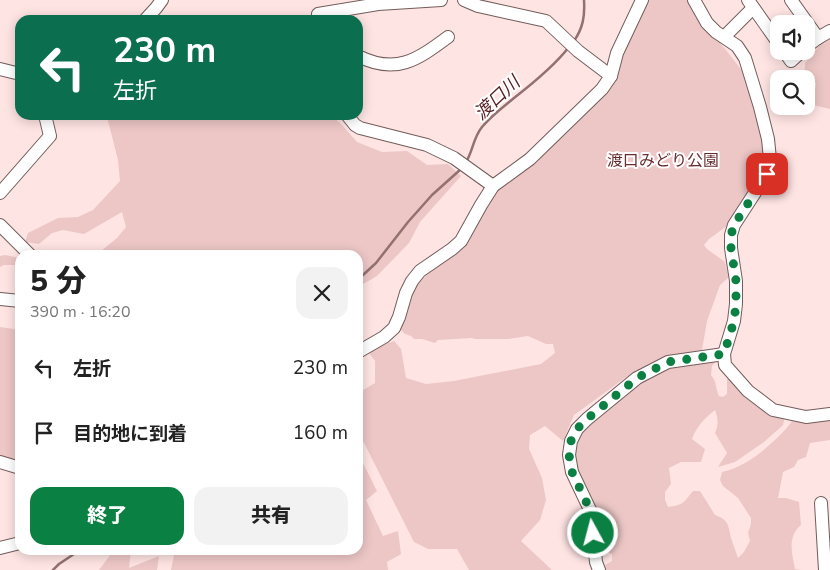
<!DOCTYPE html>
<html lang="ja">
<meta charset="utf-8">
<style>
body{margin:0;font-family:"Nunito Sans","Noto Sans JP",sans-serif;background:#f2f2f2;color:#222;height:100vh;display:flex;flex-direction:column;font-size:19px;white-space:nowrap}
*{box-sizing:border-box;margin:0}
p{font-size:16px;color:#767676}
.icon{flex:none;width:28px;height:28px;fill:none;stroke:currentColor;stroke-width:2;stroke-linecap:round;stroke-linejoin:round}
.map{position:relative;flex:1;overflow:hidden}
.panel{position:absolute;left:15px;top:250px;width:348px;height:305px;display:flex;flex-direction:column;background:#fff;border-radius:15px;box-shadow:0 2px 12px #0003}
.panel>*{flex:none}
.guide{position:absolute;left:15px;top:15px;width:348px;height:105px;border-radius:15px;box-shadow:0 2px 12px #0003;background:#0b6e4f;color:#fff;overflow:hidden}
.controls{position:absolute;left:770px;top:15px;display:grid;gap:10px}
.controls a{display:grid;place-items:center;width:45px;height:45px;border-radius:10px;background:#fff;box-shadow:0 2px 12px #0003;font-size:25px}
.pin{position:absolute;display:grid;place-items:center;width:42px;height:42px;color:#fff;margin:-21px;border-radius:10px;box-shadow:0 2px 8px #0006}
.me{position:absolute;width:55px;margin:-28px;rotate:353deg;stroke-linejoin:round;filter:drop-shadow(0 0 4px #0008)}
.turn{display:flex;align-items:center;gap:18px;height:105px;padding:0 15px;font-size:22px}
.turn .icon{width:65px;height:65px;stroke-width:2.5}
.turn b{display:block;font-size:35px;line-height:42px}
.round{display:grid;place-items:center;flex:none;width:52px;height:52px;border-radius:15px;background:#f2f2f2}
.overview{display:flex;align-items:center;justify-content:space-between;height:85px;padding:0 15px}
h1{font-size:30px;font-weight:800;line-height:38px}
.primary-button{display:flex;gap:10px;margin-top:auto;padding:10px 15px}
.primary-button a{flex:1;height:58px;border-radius:15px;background:#0b8043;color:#fff;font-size:20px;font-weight:800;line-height:58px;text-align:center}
.primary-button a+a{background:#f2f2f2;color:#222}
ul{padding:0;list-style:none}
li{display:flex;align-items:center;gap:15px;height:65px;padding:0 15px}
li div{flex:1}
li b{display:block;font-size:19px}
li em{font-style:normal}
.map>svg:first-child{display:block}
.green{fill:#ecc7c6}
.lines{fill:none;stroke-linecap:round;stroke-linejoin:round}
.stream{stroke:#937170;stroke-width:2.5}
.minor-casing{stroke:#725c5b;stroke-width:14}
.minor{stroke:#fff;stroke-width:12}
.route{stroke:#0b8043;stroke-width:9;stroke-dasharray:0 16.2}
.labels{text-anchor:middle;stroke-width:4;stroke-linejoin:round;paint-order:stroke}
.park-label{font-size:16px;fill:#682d2f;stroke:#fff}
.water-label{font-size:18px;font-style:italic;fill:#561c20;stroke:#fff}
</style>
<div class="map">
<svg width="830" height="570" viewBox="0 0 830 570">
<rect width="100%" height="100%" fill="#fee4e3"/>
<g class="green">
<polygon points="642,0 693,0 716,32 718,41 726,50 746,76 765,141 764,173 731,223 709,239 704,245 707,249 725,262 729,277 720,285 707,321 702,350 665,357 625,378 574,415 563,441 545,426 530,435 529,449 542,478 546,500 540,520 521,541 552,570 469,570 457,549 428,549 414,542 358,431 358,393 375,383 375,361 367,350 394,341 401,349 406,378 426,384 454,381 541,364 555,353 553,344 546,344 528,336 508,339 475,339 472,338 438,340 435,343 422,339 414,339 411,336 405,334 399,328 414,287 428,274 498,190 614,78"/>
<polygon points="830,37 830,109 813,105 816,83 804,79 805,63 825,39"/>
<polygon points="112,115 331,115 342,125 357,142 382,152 407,151 427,165 448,164 461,176 420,222 409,243 377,276 358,287 358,255 84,255 101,251 117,238 126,227 122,212 84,234 63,230 52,233 39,244 25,242 28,233 58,218 78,217 93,210 120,181 118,160 107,117"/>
<polygon points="5,255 20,258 20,265 4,265 0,267 0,256"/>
<polygon points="0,327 20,330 20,463 0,458"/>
<path d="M717,360L712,366L711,375C717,382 715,387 719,396L723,397L727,394V379H731L785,416L783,425L764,442L735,462L718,467L727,453L715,433C719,425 718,418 715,410C705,418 696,427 692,439L705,449L701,462H681L669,468L671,484L665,492V500L668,507C684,505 683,503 693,491H700L715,515C729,520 728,525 731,538C733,544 736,552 738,558L744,552L750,541L748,533L751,524V518L738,498L723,486L720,480L722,472C744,467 760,454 776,439C783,432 789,426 794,418H830V440L810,443L806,457L798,460L794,467L783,472L778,498H786L799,502L801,525C787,537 792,553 795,569L801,570H605V565L612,561V554L606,551L598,544L575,464L573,450L584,427L659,368Z"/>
<polygon points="363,463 377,491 366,500 383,536 398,531 401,554 387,562 388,570 171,570 175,550 358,550 358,465"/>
<polygon points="114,550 131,550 129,568 159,556 157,570 99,570"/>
</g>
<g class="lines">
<g class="stream">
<path d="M574,41C583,28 585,16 584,0"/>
<path d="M466,162C473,151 473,138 482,127C491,116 503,107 514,98C532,84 555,65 569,47"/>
<polyline points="358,277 363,275 376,263 408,222 432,195 461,169"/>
<polyline points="53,570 59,564 80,550"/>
</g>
<g class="minor-casing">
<g id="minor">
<polyline points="464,0 478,6 546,21 578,51 611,76"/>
<polyline points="694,0 707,23 716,32 737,46 745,58 760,107 768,139 770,159 767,174 734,225 731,235 731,248 736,281 736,304 734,321 724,354 725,365 748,391 773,410 806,417 830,414"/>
<polyline points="748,0 779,44"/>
<polyline points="791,0 818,38"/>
<polyline points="145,20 156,8 162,0"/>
<polyline points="321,20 318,14 378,4 441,0"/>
<polyline points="724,37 753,8"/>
<polyline points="806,47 818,38 830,31"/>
<polyline points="784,51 791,61 802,51"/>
<path d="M358,56C396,75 417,60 448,37"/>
<polyline points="0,69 20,74"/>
<polyline points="347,115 355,125 360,128 427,145 454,158 493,186"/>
<polyline points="0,193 50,136 45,115"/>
<polyline points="0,225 30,255"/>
<polyline points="0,299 20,301"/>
<polyline points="358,352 384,337 394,328 399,317 406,293 412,281 420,271 452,249 461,241 481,205 493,186 530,159 602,89 611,76 617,53 642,0"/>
<polyline points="0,462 20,468"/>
<polyline points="821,503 825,570"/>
<polyline points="0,548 20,543"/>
<polyline points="599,570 596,562 593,533 592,514 572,472 569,455 571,441 577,429 587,419 637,378 668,362 724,354"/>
</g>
</g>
<use href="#minor" class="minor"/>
</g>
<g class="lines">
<polyline class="route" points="593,533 592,514 572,472 569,455 571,441 577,429 587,419 637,378 668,362 724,354 734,321 736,304 736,281 731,248 731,235 734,225 767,174"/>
</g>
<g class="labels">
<g class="park-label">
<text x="663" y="166">渡口みどり公園</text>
</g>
<g class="water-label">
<text transform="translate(497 98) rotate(-43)" y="6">渡口川</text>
</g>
</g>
</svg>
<div class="controls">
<a><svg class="icon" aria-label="sound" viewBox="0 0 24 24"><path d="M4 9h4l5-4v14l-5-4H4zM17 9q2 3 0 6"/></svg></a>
<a><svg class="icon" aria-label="search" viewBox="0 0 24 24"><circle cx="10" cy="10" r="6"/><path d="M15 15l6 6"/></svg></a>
</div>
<div class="pin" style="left:767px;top:174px;background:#d93025"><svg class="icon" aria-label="arrive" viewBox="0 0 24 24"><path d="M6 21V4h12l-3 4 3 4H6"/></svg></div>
<svg class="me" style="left:593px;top:533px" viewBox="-20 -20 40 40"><circle r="17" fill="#0b8043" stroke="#fff" stroke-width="3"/><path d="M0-11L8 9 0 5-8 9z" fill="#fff"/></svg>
<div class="guide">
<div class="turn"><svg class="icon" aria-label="left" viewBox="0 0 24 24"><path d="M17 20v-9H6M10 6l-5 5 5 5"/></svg><div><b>230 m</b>左折</div></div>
</div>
<section class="panel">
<div class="overview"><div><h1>5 分</h1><p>390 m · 16:20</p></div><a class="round"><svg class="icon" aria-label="close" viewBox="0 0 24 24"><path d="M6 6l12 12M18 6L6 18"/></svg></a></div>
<ul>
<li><svg class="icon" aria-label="left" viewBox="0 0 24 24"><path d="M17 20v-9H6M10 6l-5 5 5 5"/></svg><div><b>左折</b></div><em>230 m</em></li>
<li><svg class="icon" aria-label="arrive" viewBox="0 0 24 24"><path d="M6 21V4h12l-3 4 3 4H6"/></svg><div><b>目的地に到着</b></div><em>160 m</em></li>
</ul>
<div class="primary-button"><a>終了</a><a>共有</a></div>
</section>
</div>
